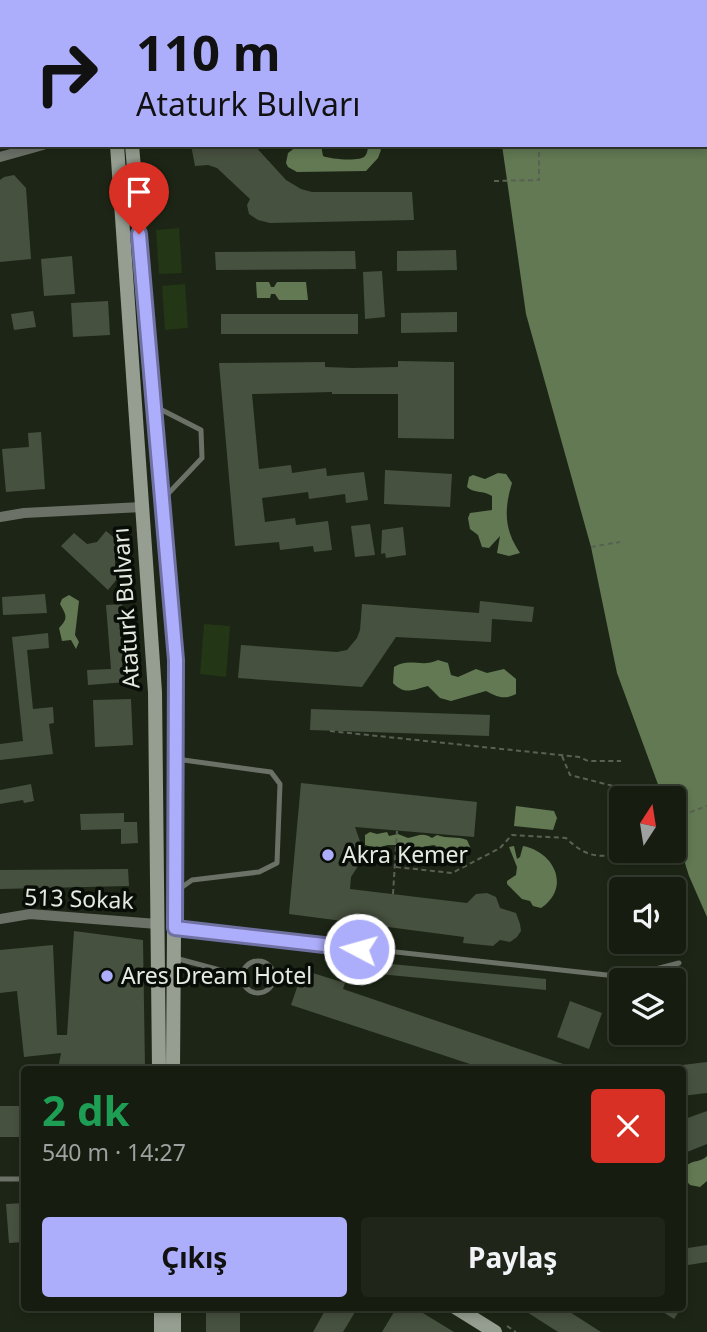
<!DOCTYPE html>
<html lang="tr">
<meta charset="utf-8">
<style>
body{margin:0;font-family:"Noto Sans",sans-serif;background:#1f2519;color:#f1f3f6;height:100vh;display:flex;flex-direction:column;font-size:26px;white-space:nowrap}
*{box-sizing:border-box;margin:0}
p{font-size:23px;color:#9ea19f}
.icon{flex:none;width:38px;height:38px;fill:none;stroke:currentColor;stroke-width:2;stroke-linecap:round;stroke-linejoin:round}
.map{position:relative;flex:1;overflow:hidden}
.details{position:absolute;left:21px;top:1066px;width:665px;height:245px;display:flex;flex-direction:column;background:#161c10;border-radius:7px;box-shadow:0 4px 10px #0003,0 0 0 2px #353a30}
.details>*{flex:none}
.banner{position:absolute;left:0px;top:0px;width:707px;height:147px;box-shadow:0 4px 10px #0003,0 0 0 2px #353a30;background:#adaefb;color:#111;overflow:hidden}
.needle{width:46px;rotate:12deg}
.controls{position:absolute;left:609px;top:786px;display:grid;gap:14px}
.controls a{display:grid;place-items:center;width:77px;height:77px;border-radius:7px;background:#161c10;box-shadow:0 4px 10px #0003,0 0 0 2px #353a30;font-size:35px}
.pin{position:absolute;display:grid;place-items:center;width:60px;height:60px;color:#fff;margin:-72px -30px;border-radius:50% 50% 50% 0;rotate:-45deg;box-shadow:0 0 7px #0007}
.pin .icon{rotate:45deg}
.me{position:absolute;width:77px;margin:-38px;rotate:276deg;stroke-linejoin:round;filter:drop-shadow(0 0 5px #0008)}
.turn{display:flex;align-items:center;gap:24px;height:147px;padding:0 21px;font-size:32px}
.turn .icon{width:91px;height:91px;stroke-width:2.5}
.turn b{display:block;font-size:49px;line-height:60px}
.round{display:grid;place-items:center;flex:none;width:74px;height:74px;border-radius:7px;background:#1f2519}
.summary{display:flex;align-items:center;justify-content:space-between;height:119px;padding:0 21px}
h1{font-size:42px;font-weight:700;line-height:52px;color:#1e9e55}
.primary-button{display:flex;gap:14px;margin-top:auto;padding:14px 21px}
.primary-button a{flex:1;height:80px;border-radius:7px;background:#adaefb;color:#111;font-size:28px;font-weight:700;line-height:80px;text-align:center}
.primary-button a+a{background:#1f2519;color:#f1f3f6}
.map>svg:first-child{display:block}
.green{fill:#233615}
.water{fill:#627953}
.building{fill:#47513f}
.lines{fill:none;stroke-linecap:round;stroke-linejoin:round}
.path{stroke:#596153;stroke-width:2;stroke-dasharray:5 3.5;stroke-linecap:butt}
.lane{stroke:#6c7168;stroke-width:5}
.street{stroke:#6c7168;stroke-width:10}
.secondary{stroke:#959e90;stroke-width:14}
.route-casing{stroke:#7071a3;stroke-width:18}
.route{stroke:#adaefb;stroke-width:12}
.poi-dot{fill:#adaefb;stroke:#090d07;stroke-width:2.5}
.labels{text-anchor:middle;stroke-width:7;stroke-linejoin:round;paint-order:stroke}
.street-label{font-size:23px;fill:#e4eae0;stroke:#090d07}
.poi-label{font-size:23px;fill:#e4eae0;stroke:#090d07;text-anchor:start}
</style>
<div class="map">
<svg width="707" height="1332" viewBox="0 0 707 1332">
<rect width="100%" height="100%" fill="#1d2616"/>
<g class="green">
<polygon points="179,228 182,273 159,274 156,230"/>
<polygon points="185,284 188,328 165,330 162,286"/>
<polygon points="204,624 230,626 226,677 200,674"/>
</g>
<g class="water">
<polygon points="468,0 707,0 707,917 689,876 674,828 674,798 663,798 617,673 591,547 526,314 502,145 705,145 705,2"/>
<path d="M305,145H321L323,156C329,159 361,162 365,156C368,153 367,149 369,145H377L381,150L378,158L366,171L297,172L288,167L286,163L288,153L296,147Z"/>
<polygon points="256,282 269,282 271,287 274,287 277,282 306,282 308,300 279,300 275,294 271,294 270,298 257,298"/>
<path d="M498,473L506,474L512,483C504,509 504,530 520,553L509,556L497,553L500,536L489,548L482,547L478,535L470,529L468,518L470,513L492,510V496C483,490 475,494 467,487L469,477L473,475L485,479Z"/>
<path d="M69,595L79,601L75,635L79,642L76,649L71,640L62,641L59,628C69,618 66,615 60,604L62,599Z"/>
<path d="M438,660L448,663L451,675L458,677L476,669L487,673L504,669L516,679V694C504,700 497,697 486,691L451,701L440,698L428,686C413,690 404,695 393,683L394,667C409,657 422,668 438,660Z"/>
<polygon points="516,806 554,811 557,818 553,830 514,826"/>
<path d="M370,832L377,834L387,832L389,836L398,834L408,838C418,836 423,832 432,838L437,835C448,839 457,836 467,840L471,849L447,852L434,845L410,849L399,845H388L376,848L365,845V835Z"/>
<path d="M514,846L517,859L520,857L523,846C555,852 571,888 541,908L533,906L530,901L522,899L507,884V881L516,875L517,867L509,847Z"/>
<path d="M707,1156V1181L700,1187L690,1185L684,1178L687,1165C694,1160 701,1162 707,1156Z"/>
</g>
<g class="building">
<polygon points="191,145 254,145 286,180 301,189 312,192 412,192 414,220 270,223 258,220 249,214 247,205 250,199 217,168 208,165 195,166"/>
<polygon points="14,175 26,188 31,259 0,262 0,180 4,177"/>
<polygon points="456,250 457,270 397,271 397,251"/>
<polygon points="355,251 356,269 216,270 215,252"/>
<polygon points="72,256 75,294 44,296 41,259"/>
<polygon points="382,271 385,317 365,319 363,272"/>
<polygon points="108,301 110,335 73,337 71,303"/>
<polygon points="33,311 36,327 14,330 11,314"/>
<polygon points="457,312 457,332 401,333 401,313"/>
<rect x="221" y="314" width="137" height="20"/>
<polygon points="398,361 454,362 454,439 398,438 398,394 332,394 332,392 252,394 259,469 291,465 292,473 326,468 327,476 364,472 368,500 346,503 345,494 309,499 308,492 262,498 265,522 295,518 296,525 328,521 332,550 314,552 313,546 280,550 279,542 235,546 219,363 325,362 325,367 353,368 398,367"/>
<polygon points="41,432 45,489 6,492 2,449 29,447 28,433"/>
<polygon points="385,470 452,474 450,507 384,504"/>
<polygon points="370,524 375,555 355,557 351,526"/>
<polygon points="403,527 406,555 386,558 385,553 381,554 382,530"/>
<polygon points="106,531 122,544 115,556 115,567 122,573 108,590 61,546 74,533 87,544 97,542"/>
<polygon points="45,594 47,613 3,615 2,597"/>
<polygon points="480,601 534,607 532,622 492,619 491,642 396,637 362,687 238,678 241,645 337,652 347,650 357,638 360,630 362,604 479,613"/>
<polygon points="122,604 127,682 88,685 87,670 111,669 106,605"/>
<polygon points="48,633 49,648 27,650 33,709 53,707 54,723 49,724 53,754 0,760 0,744 23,741 12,637"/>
<polygon points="131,699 133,745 95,747 93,700"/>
<polygon points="311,709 490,715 489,736 310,730"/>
<polygon points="301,783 477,802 474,837 355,827 362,847 360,863 351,877 350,889 467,903 476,894 487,893 496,897 500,908 516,913 520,924 521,931 517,937 510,942 500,940 493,946 463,943 464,937 289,914"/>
<polygon points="31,784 34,801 24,803 23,800 0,804 0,790"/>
<polygon points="124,813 124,822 137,822 138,843 121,844 121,829 81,830 80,814"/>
<polygon points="128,869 129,886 0,889 0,870"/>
<polygon points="74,931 143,940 145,1069 58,1069 61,1053 24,1057 17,991 0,993 0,950 53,945 57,1035 67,1035"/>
<polygon points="360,961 546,979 546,990 358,972"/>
<polygon points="303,970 345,983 343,989 578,1069 485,1069 291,1005"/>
<polygon points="570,1001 602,1013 589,1049 557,1037"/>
<polygon points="707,1062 707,1093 682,1096 682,1065"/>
<rect x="0" y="1106" width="24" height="31"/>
<polygon points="707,1111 707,1144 682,1154 682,1120"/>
<polygon points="24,1203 24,1242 9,1243 6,1204"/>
<polygon points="707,1245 707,1262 682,1266 682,1249"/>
<rect x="206" y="1307" width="34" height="25"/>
<polygon points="327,1307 358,1307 343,1332 313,1332"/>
<polygon points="397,1307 413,1307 454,1332 382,1332"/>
<polygon points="519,1307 562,1307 601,1332 558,1332"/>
<polygon points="655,1307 682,1307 674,1319"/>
</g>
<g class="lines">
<g class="path">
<polyline points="483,2 494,0"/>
<polyline points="494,181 539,180 539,146"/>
<polyline points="591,547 620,542"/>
<polyline points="330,731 579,757 588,761 621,761"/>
<polyline points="562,756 570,775 621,788"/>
<polyline points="674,818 707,806"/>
<path d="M396,867L452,873L500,848L512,835L566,838C587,858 598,858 625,853L628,850"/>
<polyline points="393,894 397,831"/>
<polyline points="507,1326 516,1332"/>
</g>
<g class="lane">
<polyline points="169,0 169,2"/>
<polyline points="156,407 201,430 202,458 164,498"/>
<polyline points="176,759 271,772 280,784 277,863 259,872 192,880 178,890"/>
<polyline points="175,928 625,977 679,963"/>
<polyline points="175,958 242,976"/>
<circle cx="258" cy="977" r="16"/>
<polyline points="0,1179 24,1179"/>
</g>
<g class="street">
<polyline points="0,157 43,145"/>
<polyline points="0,517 24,513 142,507"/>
<polyline points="0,919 30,914 157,924"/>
</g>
<g class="secondary">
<polyline points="107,0 107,2"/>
<polyline points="122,0 122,2"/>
<polyline points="117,145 155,692 159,1069"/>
<polyline points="132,145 176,660 173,1069"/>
<polyline points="161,1307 161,1332"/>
<polyline points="174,1307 174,1332"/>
<polyline points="455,1307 495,1332"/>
</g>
</g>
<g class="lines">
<g class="route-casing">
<polyline id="route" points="139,234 176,660 175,928 359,949"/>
</g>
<use href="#route" class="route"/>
</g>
<g class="poi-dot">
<circle cx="328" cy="855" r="7"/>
<circle cx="107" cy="976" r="7"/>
</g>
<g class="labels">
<g class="street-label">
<text transform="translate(126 608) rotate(-94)" y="8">Ataturk Bulvarı</text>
<text transform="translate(79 899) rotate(2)" y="8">513 Sokak</text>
</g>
<g class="poi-label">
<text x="342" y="863">Akra Kemer</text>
<text x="121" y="984">Ares Dream Hotel</text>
</g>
</g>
</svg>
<div class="controls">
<a><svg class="needle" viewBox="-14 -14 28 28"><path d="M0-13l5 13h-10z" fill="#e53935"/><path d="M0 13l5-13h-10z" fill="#9ea19f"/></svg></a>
<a><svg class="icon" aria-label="sound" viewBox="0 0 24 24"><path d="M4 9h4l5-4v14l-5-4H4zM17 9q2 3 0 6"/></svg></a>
<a><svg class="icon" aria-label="layers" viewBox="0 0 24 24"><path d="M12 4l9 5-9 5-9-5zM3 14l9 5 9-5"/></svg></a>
</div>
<div class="pin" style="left:139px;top:234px;background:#d93025"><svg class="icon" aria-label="arrive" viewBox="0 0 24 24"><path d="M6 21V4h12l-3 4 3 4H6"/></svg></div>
<svg class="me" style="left:359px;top:949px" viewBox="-20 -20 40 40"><circle r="17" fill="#adaefb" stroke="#fff" stroke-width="3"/><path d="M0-11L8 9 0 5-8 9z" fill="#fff"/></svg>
<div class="banner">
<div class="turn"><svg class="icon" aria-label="right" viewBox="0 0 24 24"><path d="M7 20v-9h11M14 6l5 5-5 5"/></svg><div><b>110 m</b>Ataturk Bulvarı</div></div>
</div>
<section class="details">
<div class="summary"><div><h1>2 dk</h1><p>540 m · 14:27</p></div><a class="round" style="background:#d93025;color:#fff"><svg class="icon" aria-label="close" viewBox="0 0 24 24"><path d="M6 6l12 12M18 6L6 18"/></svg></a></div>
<div class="primary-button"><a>Çıkış</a><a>Paylaş</a></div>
</section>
</div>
